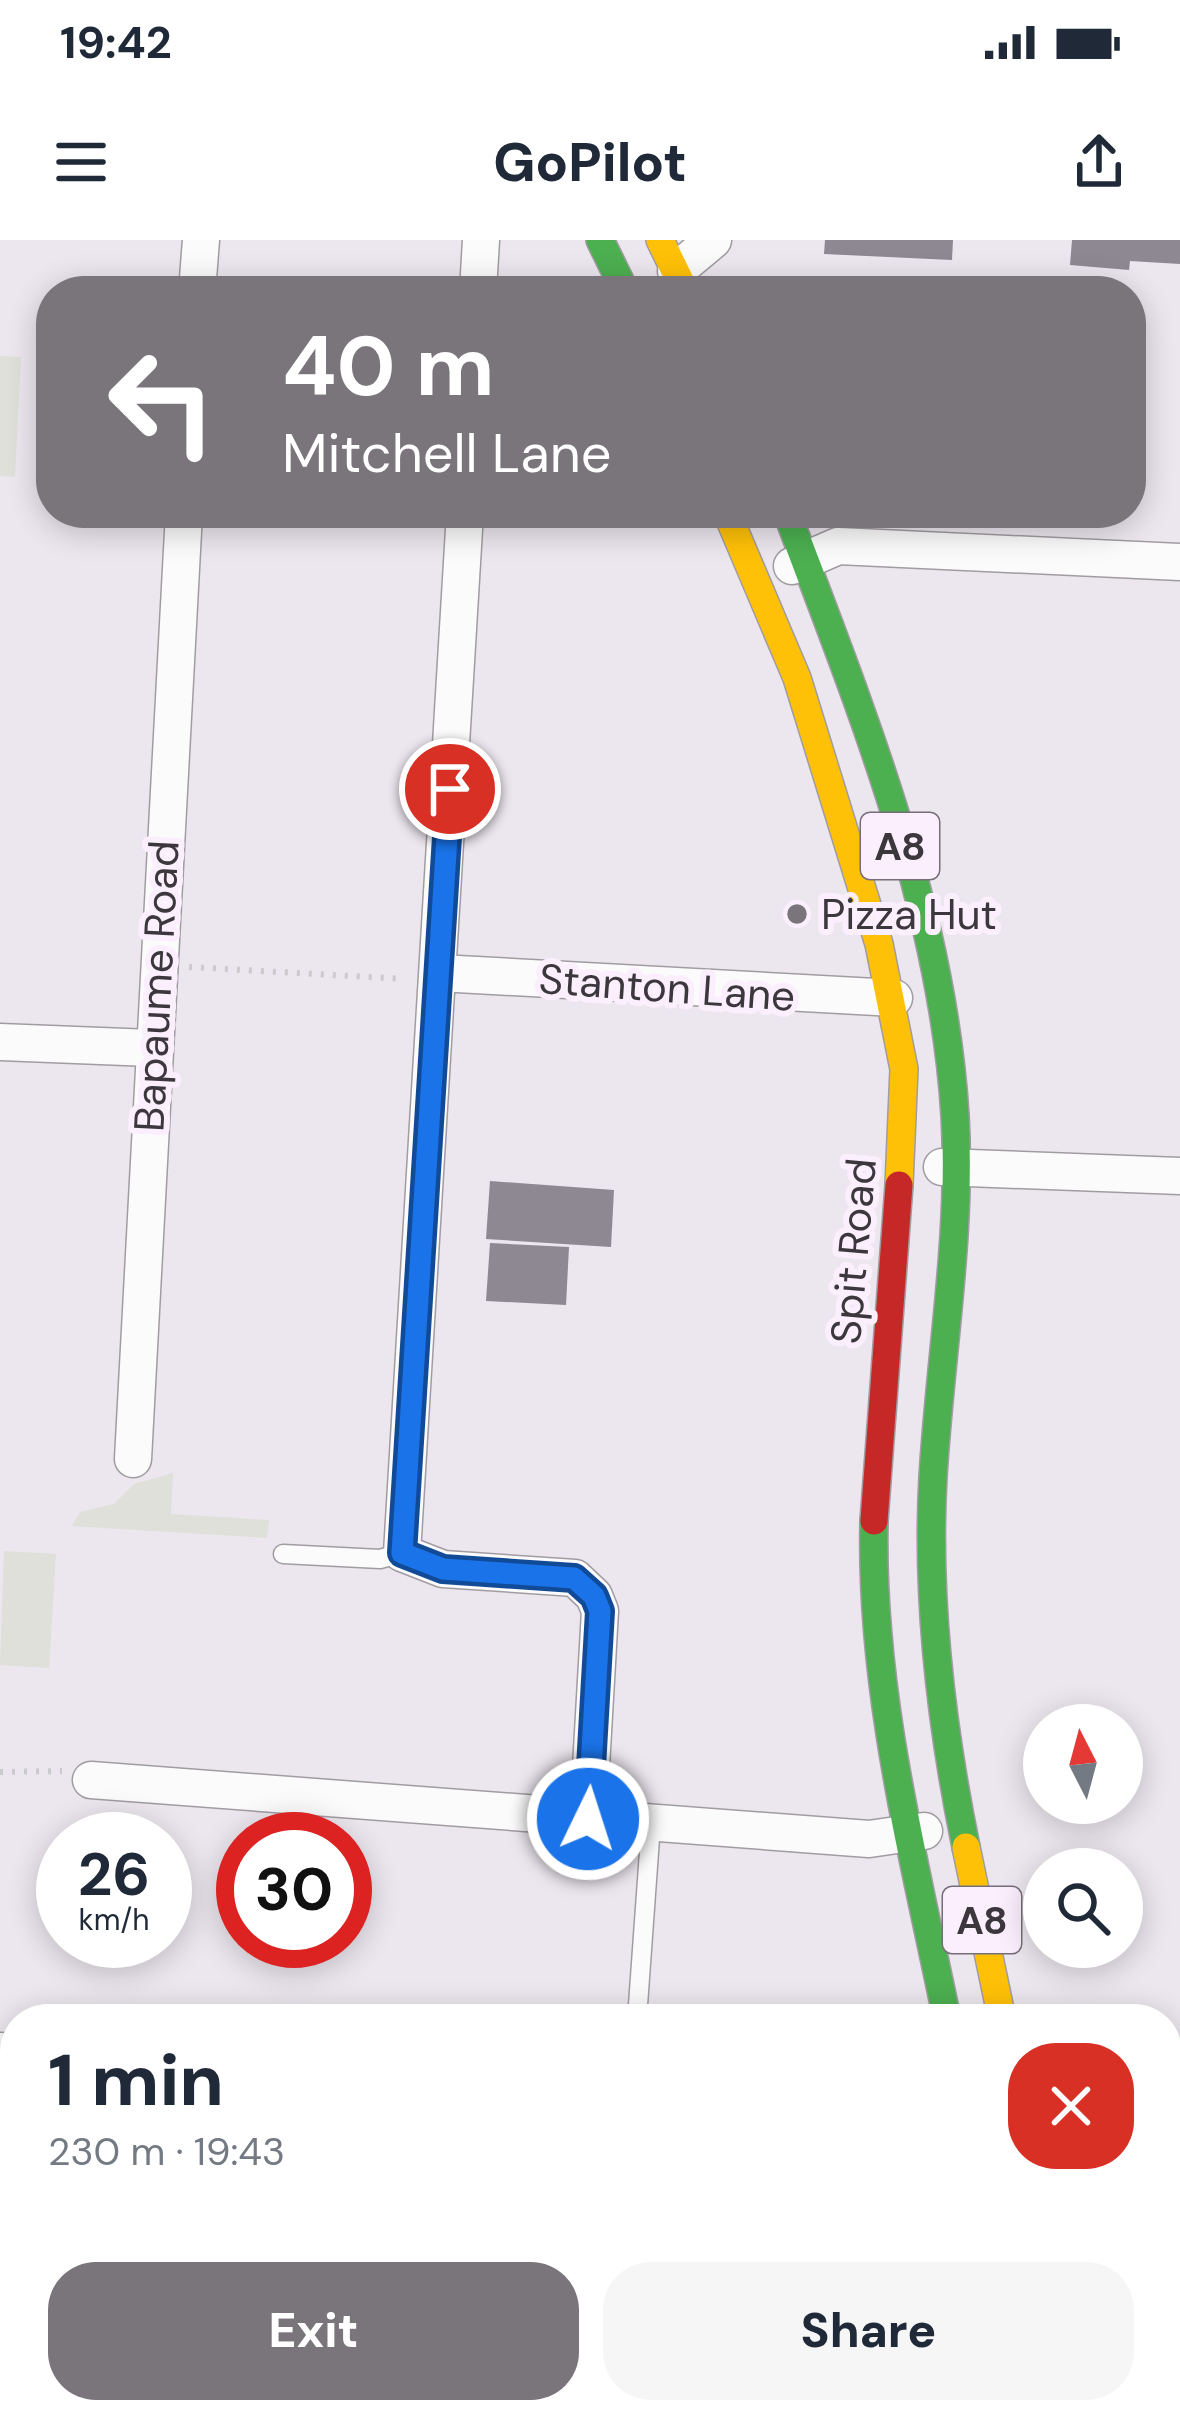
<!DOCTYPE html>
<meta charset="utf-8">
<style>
body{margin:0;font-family:"DM Sans",sans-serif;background:#f6f6f7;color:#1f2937;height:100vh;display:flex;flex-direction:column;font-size:45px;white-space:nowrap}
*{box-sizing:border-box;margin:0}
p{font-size:39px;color:#747a83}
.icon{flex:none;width:66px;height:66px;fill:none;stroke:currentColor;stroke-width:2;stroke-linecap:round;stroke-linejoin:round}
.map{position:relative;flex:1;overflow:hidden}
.side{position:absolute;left:0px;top:1764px;width:1182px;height:420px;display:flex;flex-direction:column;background:#fff;border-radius:48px 48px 0 0;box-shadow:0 6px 30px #0003}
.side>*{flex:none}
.hud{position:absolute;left:36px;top:36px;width:1110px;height:252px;border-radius:48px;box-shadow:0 6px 30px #0003;background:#7a747b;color:#fff;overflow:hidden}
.needle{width:78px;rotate:354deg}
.tools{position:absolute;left:1023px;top:1464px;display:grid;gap:24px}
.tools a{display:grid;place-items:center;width:120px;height:120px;border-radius:50%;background:#fff;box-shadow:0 6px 30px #0003;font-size:60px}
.speed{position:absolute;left:36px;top:1572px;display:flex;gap:24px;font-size:60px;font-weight:700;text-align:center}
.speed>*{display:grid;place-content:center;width:156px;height:156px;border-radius:50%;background:#fff;box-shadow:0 6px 30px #0003;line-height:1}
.speed small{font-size:30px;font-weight:400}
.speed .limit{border:18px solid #d22;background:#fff;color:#111}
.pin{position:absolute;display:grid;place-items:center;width:102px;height:102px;color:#fff;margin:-51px;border:6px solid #fff;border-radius:50%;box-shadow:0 3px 12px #0007}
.me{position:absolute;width:132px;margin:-66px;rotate:4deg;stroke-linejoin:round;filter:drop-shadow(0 0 9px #0008)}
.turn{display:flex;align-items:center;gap:42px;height:252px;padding:0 48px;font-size:54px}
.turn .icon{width:156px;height:156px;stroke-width:2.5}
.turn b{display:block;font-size:84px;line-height:102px}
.round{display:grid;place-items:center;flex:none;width:126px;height:126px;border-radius:48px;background:#f6f6f7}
.head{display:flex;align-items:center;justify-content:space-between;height:204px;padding:0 48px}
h1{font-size:72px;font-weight:800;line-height:90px}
.cta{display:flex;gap:24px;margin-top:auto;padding:24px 48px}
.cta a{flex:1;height:138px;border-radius:48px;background:#7a747b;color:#fff;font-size:48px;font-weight:800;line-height:138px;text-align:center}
.cta a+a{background:#f6f6f7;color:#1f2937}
.status{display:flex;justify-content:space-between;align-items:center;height:84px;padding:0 60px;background:#fff;direction:ltr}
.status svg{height:33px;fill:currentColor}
header{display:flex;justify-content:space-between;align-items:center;height:156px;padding:0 48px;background:#fff;font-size:54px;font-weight:800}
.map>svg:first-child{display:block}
.green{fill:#dee0d9}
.building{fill:#8d8891}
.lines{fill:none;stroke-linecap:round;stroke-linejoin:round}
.lane-casing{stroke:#a19ca2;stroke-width:21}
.street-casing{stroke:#a19ca2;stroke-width:39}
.fast-casing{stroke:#a19ca2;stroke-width:30}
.slow-casing{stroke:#a19ca2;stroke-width:30}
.jam-casing{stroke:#a19ca2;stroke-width:30}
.path{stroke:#cbcacc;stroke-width:6;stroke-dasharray:3 9;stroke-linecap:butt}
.lane{stroke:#fcfbfc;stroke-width:18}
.street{stroke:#fcfbfc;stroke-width:36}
.fast{stroke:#4caf50;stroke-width:27}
.slow{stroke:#ffc107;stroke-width:27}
.jam{stroke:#c62828;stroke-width:27}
.route-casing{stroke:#114b97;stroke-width:30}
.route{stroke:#1a73e8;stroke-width:21}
.poi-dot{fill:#7a747b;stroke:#fbeffe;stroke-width:4.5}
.labels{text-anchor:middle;stroke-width:12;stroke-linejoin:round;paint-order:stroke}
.shield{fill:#fbeffe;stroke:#756e77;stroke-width:3}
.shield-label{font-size:39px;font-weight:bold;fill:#3c373d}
.poi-label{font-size:42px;fill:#3c373d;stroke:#fbeffe;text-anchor:start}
.street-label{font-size:42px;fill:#3c373d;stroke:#fbeffe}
</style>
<div class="status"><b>19:42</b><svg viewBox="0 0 49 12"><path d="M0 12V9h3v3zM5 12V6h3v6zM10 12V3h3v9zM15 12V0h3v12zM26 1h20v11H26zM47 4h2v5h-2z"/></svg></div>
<header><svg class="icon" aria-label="menu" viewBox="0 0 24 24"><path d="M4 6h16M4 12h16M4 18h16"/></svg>GoPilot<svg class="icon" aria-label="share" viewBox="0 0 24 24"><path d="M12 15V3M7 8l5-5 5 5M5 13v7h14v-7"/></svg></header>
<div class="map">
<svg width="1180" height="2184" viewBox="0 0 1180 2184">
<rect width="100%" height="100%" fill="#ece6ee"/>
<g class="green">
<polygon points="0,116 21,117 15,237 0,236"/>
<polygon points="173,1233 171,1274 269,1280 267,1298 72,1286 80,1272 114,1264 134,1244"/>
<polygon points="4,1311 56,1314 49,1428 0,1425"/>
</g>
<g class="building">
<polygon points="825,0 953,0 952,20 824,14"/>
<polygon points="1072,0 1180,0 1180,24 1130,21 1129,30 1070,25"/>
<polygon points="813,36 982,46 981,51 812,51"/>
<polygon points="490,941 614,950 611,1007 486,999"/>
<polygon points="490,1003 569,1007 566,1065 486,1061"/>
</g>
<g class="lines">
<g class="lane-casing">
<g id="lane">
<polyline points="283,1314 380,1319 402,1313"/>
<polyline points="637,1779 651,1584"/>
<polyline points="0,1802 15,1803"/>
<polyline points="427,2184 428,2169"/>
</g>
</g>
<g class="street-casing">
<g id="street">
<polyline points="676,31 713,0"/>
<polyline points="197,51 201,0"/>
<polyline points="478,51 481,0"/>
<polyline points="465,273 402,1313 443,1329 575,1338 594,1356 600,1371 588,1579"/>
<polyline points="792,326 838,306 1180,322"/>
<polyline points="439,733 894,758"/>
<polyline points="0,802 151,808"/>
<polyline points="942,927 1180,936"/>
<polyline points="133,1219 184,273"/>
<polyline points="91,1540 869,1599 924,1591"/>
</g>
</g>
<g class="fast-casing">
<g id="fast">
<polyline points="600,0 625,51"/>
<path d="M787,273C860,467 942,666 955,875C962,996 940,1117 933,1237C926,1362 941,1485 966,1607"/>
<path d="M874,1281C870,1450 913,1614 947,1779"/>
<polyline points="0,2051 15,2052"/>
<polyline points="1167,2124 1180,2125"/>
<polyline points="1011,2169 1011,2184"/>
<polyline points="1060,2169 1060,2184"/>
</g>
</g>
<g class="slow-casing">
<g id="slow">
<polyline points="660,0 685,51"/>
<polyline points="727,273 797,438 879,704 904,829 899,945"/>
<polyline points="966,1607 1002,1779"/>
</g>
</g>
<g class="jam-casing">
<polyline id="jam" points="874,1281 899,945"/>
</g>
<g class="path">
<polyline points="189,727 404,739"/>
<polyline points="0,1532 62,1531"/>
</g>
<use href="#lane" class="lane"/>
<use href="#street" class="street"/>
<use href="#fast" class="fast"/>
<use href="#slow" class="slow"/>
<use href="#jam" class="jam"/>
</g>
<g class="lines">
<g class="route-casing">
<polyline id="route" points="450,549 402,1313 443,1329 574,1338 594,1356 600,1371 588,1579"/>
</g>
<use href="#route" class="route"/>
</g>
<circle class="poi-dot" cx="797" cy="674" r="12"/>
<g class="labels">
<g class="shield">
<rect x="861" y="573" width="78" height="66" rx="9"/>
<rect x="943" y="1647" width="78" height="66" rx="9"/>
</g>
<g class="shield-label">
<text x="900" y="620">A8</text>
<text x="982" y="1694">A8</text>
</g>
<g class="poi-label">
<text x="821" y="689">Pizza Hut</text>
</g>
<g class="street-label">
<text transform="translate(156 746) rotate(-87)" y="15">Bapaume Road</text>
<text transform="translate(667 747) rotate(4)" y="15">Stanton Lane</text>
<text transform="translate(853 1011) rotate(-85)" y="15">Spit Road</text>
</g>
</g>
</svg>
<div class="tools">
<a><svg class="needle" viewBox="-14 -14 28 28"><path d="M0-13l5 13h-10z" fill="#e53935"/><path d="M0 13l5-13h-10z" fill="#747a83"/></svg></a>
<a><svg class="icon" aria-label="search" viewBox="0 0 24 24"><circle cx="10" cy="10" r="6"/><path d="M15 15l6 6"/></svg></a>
</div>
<div class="speed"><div>26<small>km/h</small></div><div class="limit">30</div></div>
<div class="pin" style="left:450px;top:549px;background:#d93025"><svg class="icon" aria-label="arrive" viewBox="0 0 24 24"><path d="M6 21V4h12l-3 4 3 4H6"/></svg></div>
<svg class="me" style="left:588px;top:1579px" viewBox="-20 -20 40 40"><circle r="17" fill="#1a73e8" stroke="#fff" stroke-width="3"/><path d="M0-11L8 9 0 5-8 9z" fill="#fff"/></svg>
<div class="hud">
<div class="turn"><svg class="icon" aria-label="left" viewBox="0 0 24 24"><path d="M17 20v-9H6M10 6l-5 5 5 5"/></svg><div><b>40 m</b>Mitchell Lane</div></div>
</div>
<section class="side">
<div class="head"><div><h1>1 min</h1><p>230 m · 19:43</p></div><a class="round" style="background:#d93025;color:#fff"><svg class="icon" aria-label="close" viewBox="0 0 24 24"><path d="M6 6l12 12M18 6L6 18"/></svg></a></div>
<div class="cta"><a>Exit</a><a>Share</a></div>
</section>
</div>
